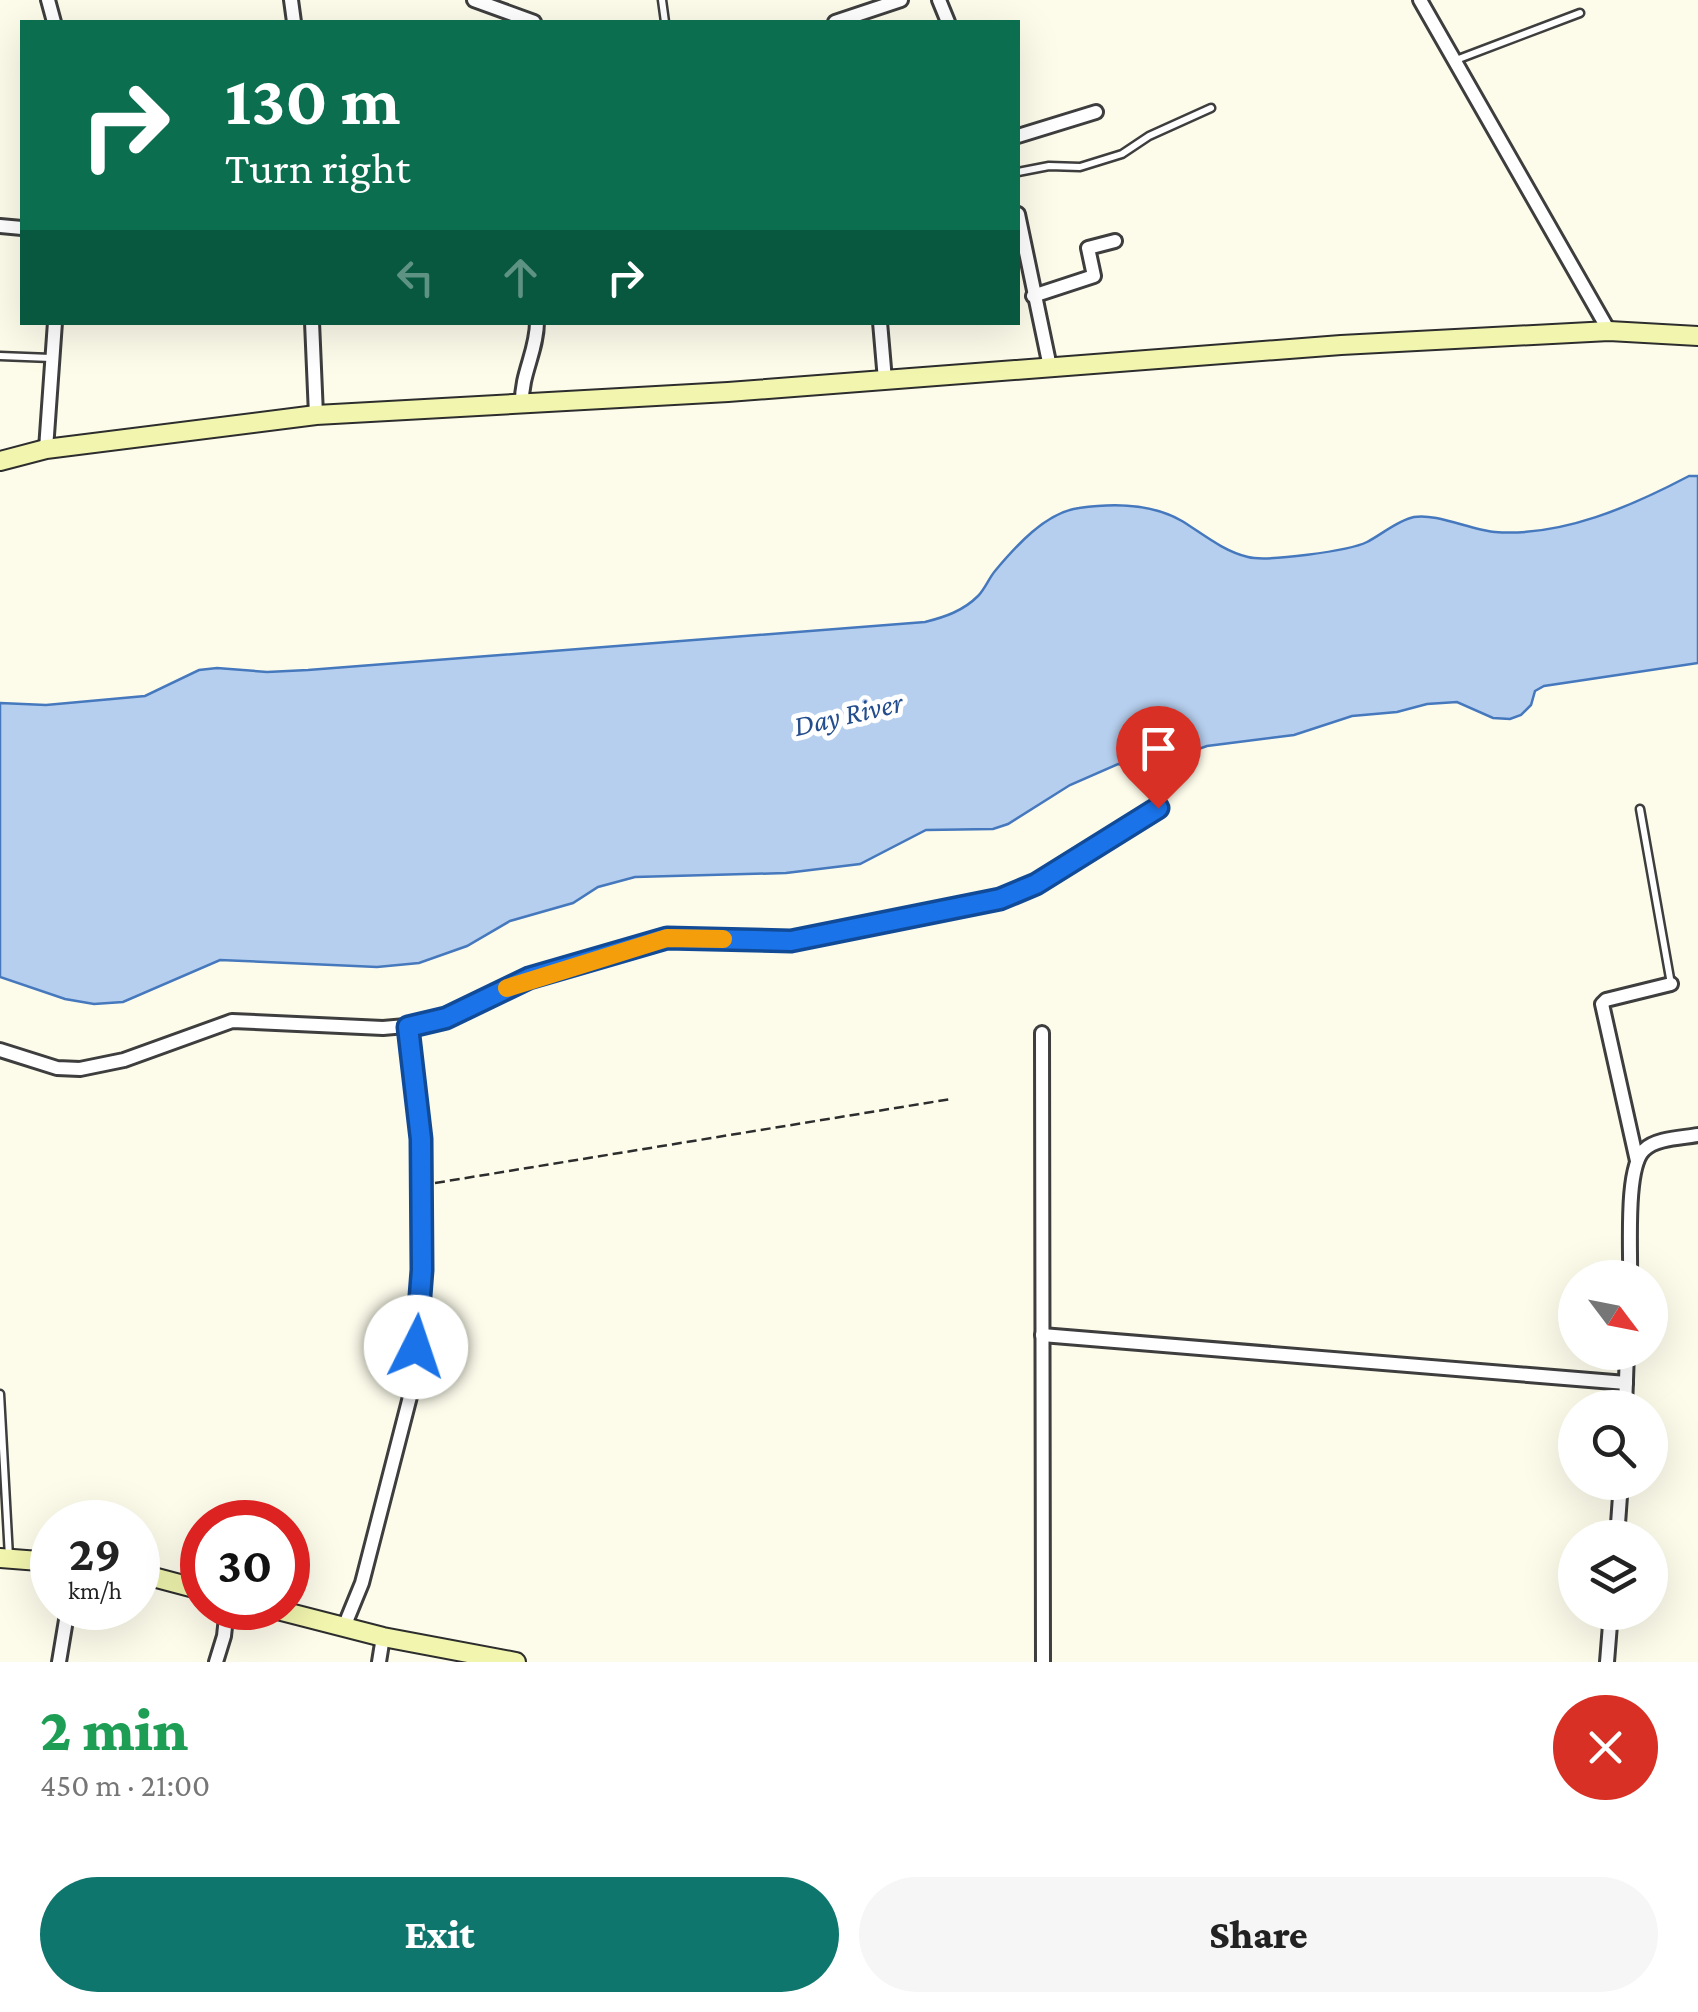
<!DOCTYPE html>
<meta charset="utf-8">
<style>
body{margin:0;font-family:"Crimson Pro",serif;background:#f6f6f6;color:#222;height:100vh;display:flex;flex-direction:column;font-size:38px;white-space:nowrap}
*{box-sizing:border-box;margin:0}
p{font-size:32px;color:#767676}
.icon{flex:none;width:55px;height:55px;fill:none;stroke:currentColor;stroke-width:2;stroke-linecap:round;stroke-linejoin:round}
.map{position:relative;height:1662px;overflow:hidden}
.sheet{display:flex;flex-direction:column;background:#fff;flex:1}
.sheet>*{flex:none}
.guide{position:absolute;left:20px;top:20px;width:1000px;height:305px;border-radius:0px;box-shadow:0 10px 40px #0002;background:#0b6e4f;color:#fff;overflow:hidden}
.needle{width:65px;rotate:122deg}
.controls{position:absolute;left:1558px;top:1260px;display:grid;gap:20px}
.controls a{display:grid;place-items:center;width:110px;height:110px;border-radius:50%;background:#fff;box-shadow:0 10px 40px #0002;font-size:50px}
.speed{position:absolute;left:30px;top:1500px;display:flex;gap:20px;font-size:50px;font-weight:700;text-align:center}
.speed>*{display:grid;place-content:center;width:130px;height:130px;border-radius:50%;background:#fff;box-shadow:0 10px 40px #0002;line-height:1}
.speed small{font-size:25px;font-weight:400}
.speed .limit{border:15px solid #d22;background:#fff;color:#111}
.pin{position:absolute;display:grid;place-items:center;width:85px;height:85px;color:#fff;margin:-102px -42px;border-radius:50% 50% 50% 0;rotate:-45deg;box-shadow:0 0 10px #0007}
.pin .icon{rotate:45deg}
.me{position:absolute;width:110px;margin:-55px;rotate:4deg;stroke-linejoin:round;filter:drop-shadow(0 0 8px #0008)}
.turn{display:flex;align-items:center;gap:35px;height:210px;padding:0 40px;font-size:45px}
.turn .icon{width:130px;height:130px;stroke-width:2.5}
.turn b{display:block;font-size:70px;line-height:85px}
.lanes{display:flex;align-items:center;height:95px;padding:0 40px;background:#0003;justify-content:center;gap:50px;direction:ltr}
.lanes .off{opacity:.35}
.round{display:grid;place-items:center;flex:none;width:105px;height:105px;border-radius:52px;background:#f6f6f6}
.headline{display:flex;align-items:center;justify-content:space-between;height:170px;padding:0 40px}
h1{font-size:60px;font-weight:800;line-height:75px;color:#1e9e55}
.action{display:flex;gap:20px;margin-top:auto;padding:20px 40px}
.action a{flex:1;height:115px;border-radius:60px;background:#0f766e;color:#fff;font-size:40px;font-weight:800;line-height:115px;text-align:center}
.action a+a{background:#f6f6f6;color:#222}
.map>svg:first-child{display:block}
.water{fill:#b6cfee;stroke:#4578bd;stroke-width:2.5}
.lines{fill:none;stroke-linecap:round;stroke-linejoin:round}
.lane-casing{stroke:#3e3e3e;stroke-width:11}
.street-casing{stroke:#3e3e3e;stroke-width:18}
.secondary-casing{stroke:#2d2d2d;stroke-width:22}
.path{stroke:#2d2d2d;stroke-width:2.5;stroke-dasharray:10 5;stroke-linecap:butt}
.lane{stroke:#fff;stroke-width:6}
.street{stroke:#fff;stroke-width:12}
.secondary{stroke:#f1f5ae;stroke-width:18}
.route-casing{stroke:#114b97;stroke-width:25}
.route{stroke:#1a73e8;stroke-width:18}
.slow{stroke:#f59e0b;stroke-width:18}
.labels{text-anchor:middle;stroke-width:10;stroke-linejoin:round;paint-order:stroke}
.water-label{font-size:30px;font-style:italic;fill:#244d8d;stroke:#fff}
</style>
<div class="map">
<svg width="1698" height="1662" viewBox="0 0 1698 1662">
<rect width="100%" height="100%" fill="#fdfceb"/>
<path class="water" d="M1689,476H1698V663L1544,686L1535,691L1531,705L1521,715L1510,719L1493,718L1457,702L1427,704L1397,712L1352,716L1294,735L1207,746L1141,769L1118,764L1070,785L1008,824L993,829L926,830L860,864L786,873L635,877L598,887L573,903L510,921L467,946L419,963L377,967L220,960L123,1002L94,1004L65,999L0,977V703L46,705L145,696L199,670L217,668L267,672L308,670L925,622C945,617 963,611 978,596C985,589 989,578 995,571C1015,547 1046,512 1079,508C1113,503 1151,503 1182,521C1203,534 1223,551 1248,557C1266,562 1349,551 1367,542C1381,535 1398,520 1414,517C1436,513 1471,530 1495,532C1562,537 1632,506 1689,476Z"/>
<g class="lines">
<g class="lane-casing">
<g id="lane">
<polyline points="662,0 665,22"/>
<polyline points="1456,60 1580,13"/>
<polyline points="1018,172 1049,166 1080,167 1122,154 1149,136 1211,108"/>
<polyline points="0,356 51,358"/>
<polyline points="1640,809 1671,984"/>
<polyline points="0,1394 9,1557"/>
</g>
</g>
<g class="street-casing">
<g id="street">
<polyline points="48,0 54,22"/>
<polyline points="291,0 294,22"/>
<polyline points="474,0 534,22"/>
<polyline points="939,0 948,22"/>
<polyline points="1420,0 1609,331"/>
<polyline points="835,22 901,0"/>
<polyline points="1018,136 1096,112"/>
<polyline points="1018,214 1050,367"/>
<polyline points="0,226 22,228"/>
<polyline points="1033,296 1094,276 1088,248 1115,241"/>
<polyline points="312,322 316,415"/>
<polyline points="880,322 885,380"/>
<path d="M522,403C521,374 537,351 537,322"/>
<polyline points="46,449 55,322"/>
<polyline points="1042,1033 1043,1662"/>
<polyline points="0,1050 57,1068 80,1069 124,1060 232,1021 383,1028 428,1024 472,1007 529,978 667,937 791,941 1000,899 1036,884 1158,808"/>
<polyline points="1637,1161 1602,1004 1606,1000 1671,984"/>
<path d="M1630,1278C1631,1250 1625,1168 1644,1150C1656,1138 1682,1138 1698,1135"/>
<polyline points="1042,1335 1626,1383"/>
<polyline points="1625,1408 1627,1352"/>
<polyline points="1617,1538 1621,1482"/>
<polyline points="344,1627 362,1583 413,1385 421,1271 421,1139 407,1027"/>
<polyline points="59,1662 68,1608"/>
<polyline points="216,1662 224,1636 227,1608"/>
<polyline points="379,1662 383,1637"/>
<polyline points="1607,1662 1611,1612"/>
</g>
</g>
<g class="secondary-casing">
<g id="secondary">
<polyline points="0,461 46,449 316,415 728,392 1341,345 1609,331 1698,336"/>
<polyline points="0,1558 52,1562"/>
<polyline points="138,1573 202,1590"/>
<polyline points="270,1608 383,1637 516,1662"/>
</g>
</g>
<polyline class="path" points="435,1183 951,1099"/>
<use href="#lane" class="lane"/>
<use href="#street" class="street"/>
<use href="#secondary" class="secondary"/>
</g>
<g class="lines">
<g class="route-casing">
<polyline id="route" points="416,1347 422,1270 421,1139 408,1027 446,1018 529,978 667,938 791,941 1000,899 1036,884 1158,808"/>
</g>
<use href="#route" class="route"/>
<polyline class="slow" points="507,988 667,938 723,939"/>
</g>
<g class="labels">
<g class="water-label">
<text transform="translate(848 714) rotate(-13)" y="10">Day River</text>
</g>
</g>
</svg>
<div class="controls">
<a><svg class="needle" viewBox="-14 -14 28 28"><path d="M0-13l5 13h-10z" fill="#e53935"/><path d="M0 13l5-13h-10z" fill="#767676"/></svg></a>
<a><svg class="icon" aria-label="search" viewBox="0 0 24 24"><circle cx="10" cy="10" r="6"/><path d="M15 15l6 6"/></svg></a>
<a><svg class="icon" aria-label="layers" viewBox="0 0 24 24"><path d="M12 4l9 5-9 5-9-5zM3 14l9 5 9-5"/></svg></a>
</div>
<div class="speed"><div>29<small>km/h</small></div><div class="limit">30</div></div>
<div class="pin" style="left:1158px;top:808px;background:#d93025"><svg class="icon" aria-label="arrive" viewBox="0 0 24 24"><path d="M6 21V4h12l-3 4 3 4H6"/></svg></div>
<svg class="me" style="left:416px;top:1347px" viewBox="-20 -20 40 40"><circle r="19" fill="#fff"/><path d="M0-13L10 11 0 6-10 11z" fill="#1a73e8"/></svg>
<div class="guide">
<div class="turn"><svg class="icon" aria-label="right" viewBox="0 0 24 24"><path d="M7 20v-9h11M14 6l5 5-5 5"/></svg><div><b>130 m</b>Turn right</div></div>
<div class="lanes"><svg class="icon off" aria-label="left" viewBox="0 0 24 24"><path d="M17 20v-9H6M10 6l-5 5 5 5"/></svg><svg class="icon off" aria-label="ahead" viewBox="0 0 24 24"><path d="M12 20V5M6 11l6-6 6 6"/></svg><svg class="icon" aria-label="right" viewBox="0 0 24 24"><path d="M7 20v-9h11M14 6l5 5-5 5"/></svg></div>
</div>
</div>
<section class="sheet">
<div class="headline"><div><h1>2 min</h1><p>450 m · 21:00</p></div><a class="round" style="background:#d93025;color:#fff"><svg class="icon" aria-label="close" viewBox="0 0 24 24"><path d="M6 6l12 12M18 6L6 18"/></svg></a></div>
<div class="action"><a>Exit</a><a>Share</a></div>
</section>
